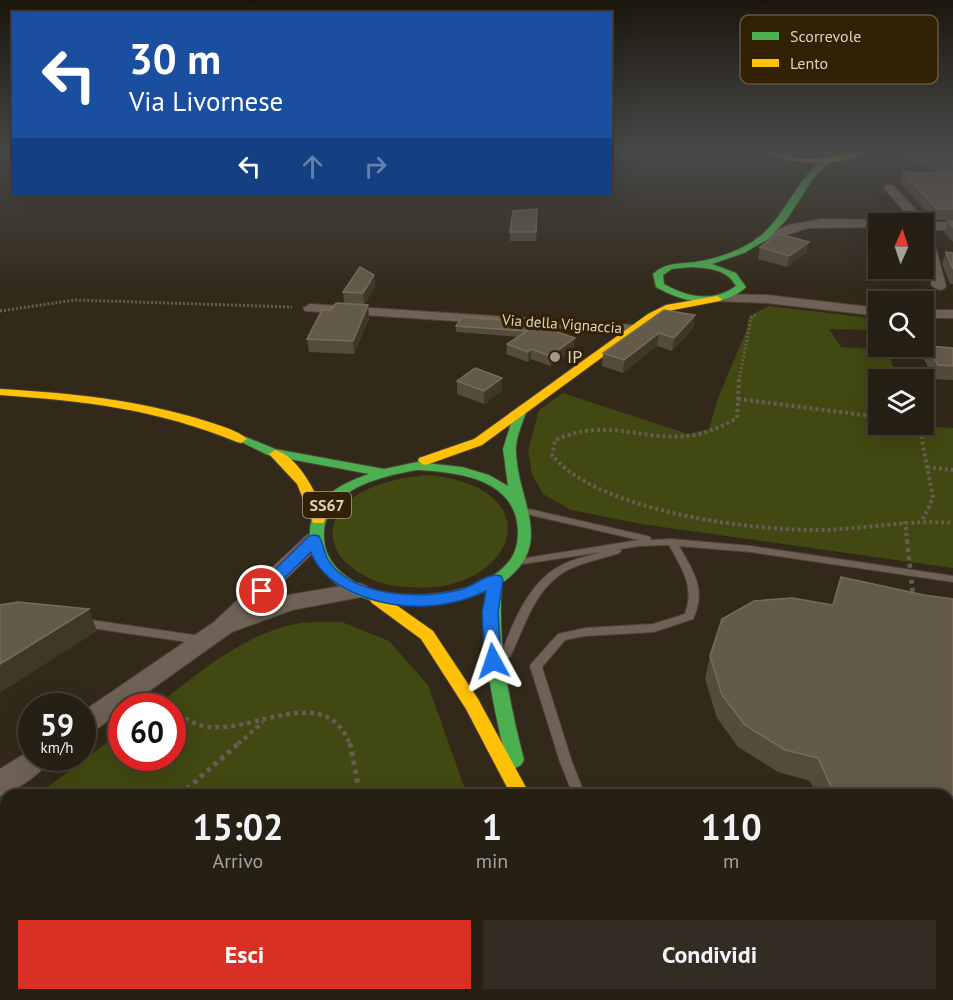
<!DOCTYPE html>
<html lang="it">
<style>
body{margin:0;font-family:"PT Sans",sans-serif;background:#322c22;color:#f1f3f6;height:100vh;display:flex;flex-direction:column;font-size:22px;white-space:nowrap}
*{box-sizing:border-box;margin:0}
p{font-size:20px;color:#a4a2a0}
.icon{flex:none;width:33px;height:33px;fill:none;stroke:currentColor;stroke-width:2;stroke-linecap:round;stroke-linejoin:round}
.map{position:relative;flex:1;overflow:hidden}
.drawer{position:absolute;left:0px;top:789px;width:954px;height:212px;display:flex;flex-direction:column;background:#261f14;border-radius:18px 18px 0 0;box-shadow:0 6px 24px #0002,0 0 0 2px #423d34}
.drawer>*{flex:none}
.guide{position:absolute;left:12px;top:12px;width:600px;height:183px;border-radius:0px;box-shadow:0 6px 24px #0002,0 0 0 2px #423d34;background:#1a4fa0;color:#fff;overflow:hidden}
.needle{width:39px;rotate:3deg}
.buttons{position:absolute;left:868px;top:213px;display:grid;gap:12px}
.buttons a{display:grid;place-items:center;width:66px;height:66px;border-radius:0px;background:#261f14;box-shadow:0 6px 24px #0002,0 0 0 2px #423d34;font-size:30px}
.speed{position:absolute;left:18px;top:693px;display:flex;gap:12px;font-size:30px;font-weight:700;text-align:center}
.speed>*{display:grid;place-content:center;width:78px;height:78px;border-radius:50%;background:#261f14;box-shadow:0 6px 24px #0002,0 0 0 2px #423d34;line-height:1}
.speed small{font-size:15px;font-weight:400}
.speed .limit{border:9px solid #d22;background:#fff;color:#111}
.pin{position:absolute;display:grid;place-items:center;width:51px;height:51px;color:#fff;margin:-26px;border:3px solid #fff;border-radius:50%;box-shadow:0 2px 6px #0007}
.me{position:absolute;width:66px;margin:-33px;rotate:355deg;stroke-linejoin:round;filter:drop-shadow(0 0 4px #0008)}
.turn{display:flex;align-items:center;gap:21px;height:126px;padding:0 18px;font-size:27px}
.turn .icon{width:78px;height:78px;stroke-width:2.5}
.turn b{display:block;font-size:42px;line-height:51px}
.lanes{display:flex;align-items:center;height:57px;padding:0 18px;background:#0003;justify-content:center;gap:30px;direction:ltr}
.lanes .off{opacity:.35}
.eta{display:flex;justify-content:space-evenly;align-items:center;height:102px;text-align:center}
.eta b{font-size:36px;font-weight:700;line-height:42px}
.primary-button{display:flex;gap:12px;margin-top:auto;padding:12px 18px}
.primary-button a{flex:1;height:69px;border-radius:0px;background:#d93025;color:#fff;font-size:24px;font-weight:700;line-height:69px;text-align:center}
.primary-button a+a{background:#322c22;color:#f1f3f6}
.map>svg:first-child{display:block}
.green{fill:#424811}
.lines{fill:none;stroke-linecap:round;stroke-linejoin:round}
.lane-casing{stroke:#4c4337;stroke-width:2}
.street-casing{stroke:#4c4337;stroke-width:2}
.fast-casing{stroke:#4c4337;stroke-width:2}
.slow-casing{stroke:#4c4337;stroke-width:2}
.path-far3{stroke:#675c51;stroke-width:3;stroke-dasharray:2 2;stroke-linecap:butt}
.path-far2{stroke:#675c51;stroke-width:4;stroke-dasharray:3 3;stroke-linecap:butt}
.path-far1{stroke:#675c51;stroke-width:4.5;stroke-dasharray:4 4;stroke-linecap:butt}
.path{stroke:#675c51;stroke-width:5;stroke-dasharray:4.5 4.5;stroke-linecap:butt}
.lane{fill:#6f6155;fill-rule:evenodd}
.street{fill:#6f6155;fill-rule:evenodd}
.fast{fill:#4caf50;fill-rule:evenodd}
.slow{fill:#ffc107;fill-rule:evenodd}
.path-bridge-far1{stroke:#675c51;stroke-width:4;stroke-dasharray:3 3;stroke-linecap:butt}
.path-bridge{stroke:#675c51;stroke-width:4.5;stroke-dasharray:4 4;stroke-linecap:butt}
.wall{fill:#554b3b}
.shaded-wall{fill:#413728}
.building{fill:#645a4a;stroke:#776c5c;stroke-width:1.5}
.route{fill:#1a73e8;stroke:#114b97;stroke-width:1.5}
.poi-dot{fill:#a19787;stroke:#322105;stroke-width:2}
.labels{text-anchor:middle;stroke-width:6;stroke-linejoin:round;paint-order:stroke}
.far-street-label{font-size:15px;fill:#ddd2c2;stroke:#322105}
.shield{fill:#322105;stroke:#aa9d89;stroke-width:1.5}
.shield-label{font-size:16px;font-weight:bold;fill:#ddd2c2}
.poi-label{font-size:18px;fill:#ddd2c2;stroke:#322105;text-anchor:start}
.key{fill:#322105;stroke:#65563e;stroke-width:1.5}
.key-label{font-size:16px;fill:#ddd2c2}
</style>
<div class="map">
<svg width="953" height="1000" viewBox="0 0 953 1000">
<rect width="100%" height="100%" fill="#32291a"/>
<g class="green">
<polygon points="769,306 879,319 879,330 829,329 841,347 887,350 898,379 879,380 879,424 953,428 953,568 641,524 571,510 543,494 532,474 528,451 539,410 563,393 688,434 709,429 718,398 747,329 749,316"/>
<path d="M429,475C559,489 511,597 409,587C394,586 378,584 365,576C351,568 336,557 333,539C327,492 395,477 429,475Z"/>
<path d="M342,622L389,641L428,685L467,795H37L121,732L122,758H172V706H156L162,701C203,670 243,635 295,624C310,621 327,623 342,622Z"/>
<polygon points="6,818 6,994 531,994 533,1000 0,1000 0,823"/>
</g>
<g class="lines">
<g class="lane-casing">
<g id="lane">
<path d="M529,509L647,536L650,537L651,540L672,539L751,546L953,576V582L751,552L679,546C693,571 707,589 693,619L654,632L585,636L565,640L542,667L572,762L585,795H573L560,762L530,666L532,663L558,634L585,628L653,624L685,614C695,586 682,569 669,545L640,546L620,549L621,551L619,553C602,559 582,562 566,571C534,589 525,627 510,657L506,658L502,657L501,654C513,623 528,584 558,567C572,559 588,556 602,552L523,564L518,561L520,559L639,540L526,514L524,512L526,510Z"/>
<polygon points="84,619 201,636 205,637 206,640 205,643 201,644 84,627 80,626 79,623 80,620"/>
<polygon points="654,994 669,994 671,1000 655,1000"/>
</g>
</g>
<g class="street-casing">
<g id="street">
<polygon points="885,185 893,185 927,222 953,222 953,230 931,230 946,286 944,289 939,290 932,286 924,252 924,224 915,224 885,189"/>
<polygon points="822,219 886,220 892,224 879,224 879,227 808,228 761,243 755,239 788,225"/>
<polygon points="721,294 767,295 879,308 879,316 767,303 716,301 714,298"/>
<polygon points="310,304 634,325 641,329 634,333 305,311 303,308"/>
<rect x="924" y="310" width="29" height="8"/>
<polygon points="314,533 321,535 324,540 321,545 259,605 288,595 359,583 367,586 370,591 367,596 292,610 232,632 128,706 122,706 122,711 91,733 82,736 82,712 214,622 307,535"/>
<path d="M32,749V758H50C44,773 16,790 0,796V769Z"/>
</g>
</g>
<g class="fast-casing">
<g id="fast">
<path d="M824,159L831,161L814,177L787,219L768,239L744,253L712,264L736,273L746,287L744,289C716,310 685,303 656,287L653,274C666,262 680,264 696,262C715,259 736,252 752,242C786,220 793,181 824,159ZM691,267C708,268 727,269 736,286C713,303 687,297 664,284L663,275L672,269Z"/>
<path d="M521,406L527,410C523,422 515,438 516,451C517,502 557,544 502,583C497,644 509,701 524,760L521,765L515,768L509,765L506,760C493,704 480,648 486,591C445,609 385,613 344,589C312,570 296,527 325,498C337,486 354,479 369,474L268,455L235,439L241,435L275,449L384,469L417,462L462,467L489,475L508,486L503,449L515,410ZM417,470C454,472 509,477 517,522C519,533 518,547 512,557C488,597 399,603 361,585C344,577 329,564 325,546C315,492 376,477 417,470Z"/>
<polygon points="567,994 589,994 590,1000 568,1000"/>
</g>
</g>
<g class="slow-casing">
<g id="slow">
<path d="M767,152C780,152 789,158 801,159C825,160 845,152 869,152C845,165 791,167 767,152Z"/>
<polygon points="717,296 722,299 720,301 673,310 656,318 482,445 429,464 424,465 418,461 419,458 474,439 648,314 666,305"/>
<path d="M0,389C72,393 141,400 209,422C221,426 239,431 247,439L241,443L237,442C156,409 86,401 0,395Z"/>
<path d="M275,450C300,457 319,497 325,520L323,523H313L297,484L269,454Z"/>
<polygon points="377,594 382,595 433,631 478,699 530,795 511,795 466,709 421,639 372,603 369,599 372,595"/>
</g>
</g>
<g class="path-far3">
<polyline points="0,311 75,300 292,307"/>
<polyline points="739,381 751,318 757,314"/>
</g>
<g class="path-far2">
<path d="M739,379L737,418C723,426 710,432 694,435C642,443 611,416 555,440L552,456C559,462 565,469 573,474C629,513 748,530 816,530C862,530 907,519 953,523"/>
<polyline points="738,399 879,417"/>
<polyline points="919,424 933,498 923,519"/>
<polyline points="927,467 953,470"/>
</g>
<g class="path-far1">
<polyline points="159,698 169,706"/>
<path d="M172,709C183,717 195,726 209,727C257,732 325,682 350,744"/>
<polyline points="238,744 263,722"/>
</g>
<g class="path">
<polyline points="350,743 360,795"/>
<polyline points="180,795 239,743"/>
<polyline points="0,842 6,846"/>
<polyline points="8,994 9,1000"/>
<polyline points="394,994 394,1000"/>
</g>
<use href="#lane" class="lane"/>
<use href="#street" class="street"/>
<use href="#fast" class="fast"/>
<use href="#slow" class="slow"/>
<polyline class="path-bridge-far1" points="905,521 907,541"/>
<polyline class="path-bridge" points="907,540 913,595"/>
</g>
<g class="wall">
<polygon points="907,152 953,152 953,220 933,220 901,183 903,172 942,173 905,159"/>
<polygon points="537,209 536,241 510,241 510,232"/>
<polygon points="948,221 953,221 953,242 944,232"/>
<polygon points="809,242 806,253 787,267 758,259 760,247"/>
<polygon points="946,252 953,253 953,284 950,284 942,264"/>
<polygon points="374,275 375,287 364,305 369,318 354,354 309,352 307,339 331,310 344,304 343,292"/>
<polygon points="695,315 693,328 672,351 657,346 623,373 602,366 603,353"/>
<polygon points="456,326 527,330 574,348 550,366 531,359 528,362 506,354 507,344 518,337 456,332"/>
<polygon points="928,346 953,348 953,380 933,379 924,359"/>
<polygon points="502,378 502,391 484,404 457,394 457,381"/>
<polygon points="841,577 924,595 953,599 953,1000 907,1000 904,994 948,994 948,795 816,795 810,781 778,772 738,747 717,718 705,679 710,656 722,619 754,601 792,598 832,605"/>
</g>
<g class="shaded-wall">
<polygon points="809,242 806,253 787,267 789,256"/>
<polygon points="374,275 375,287 364,305 363,293"/>
<polygon points="368,305 369,318 354,354 353,341"/>
<polygon points="695,315 693,328 672,351 674,338"/>
<polygon points="659,333 657,346 623,373 624,360"/>
<polygon points="575,338 574,348 550,366 550,356"/>
<polygon points="531,349 531,359 528,362 528,352"/>
<polygon points="502,378 502,391 484,404 484,391"/>
<polygon points="89,609 97,631 0,693 0,664"/>
</g>
<g class="building">
<polygon points="914,152 953,152 953,166"/>
<polygon points="903,172 953,173 953,209 937,209"/>
<polygon points="537,209 536,232 510,232 513,211"/>
<polygon points="948,221 953,221 953,227"/>
<polygon points="780,234 809,242 789,256 760,247"/>
<polygon points="946,252 953,253 953,269"/>
<polygon points="360,267 374,275 363,293 343,292"/>
<polygon points="336,303 368,305 353,341 307,339 322,310 331,310"/>
<polygon points="664,310 695,315 674,338 659,333 624,360 603,353"/>
<polygon points="462,317 516,321 528,325 526,331 456,326"/>
<polygon points="536,325 575,338 550,356 531,349 528,352 507,344"/>
<polygon points="928,346 953,348 953,366 938,365"/>
<polygon points="475,368 502,378 484,391 457,381"/>
<polygon points="841,577 924,595 953,599 953,1000 929,1000 927,994 948,994 948,795 835,795 818,758 785,750 745,725 722,695 710,656 722,619 754,601 792,598 833,605"/>
<polygon points="18,602 89,609 0,664 0,605"/>
</g>
<linearGradient id="sky" x2="0" y2="1"><stop stop-color="#1c170e"/><stop offset="0.52" stop-color="#494949"/><stop offset="1" stop-color="#494949" stop-opacity="0"/></linearGradient>
<rect width="953" height="292" fill="url(#sky)"/>
<path class="route" d="M314,535L319,536C323,543 324,551 327,558C350,598 423,600 463,589C475,585 488,572 501,576L503,580L498,612L501,661L499,665L493,667L485,661L482,612L486,591C442,612 391,611 348,590C331,581 317,570 311,552L267,595H257L254,591L257,587L309,536Z"/>
<circle class="poi-dot" cx="555" cy="357" r="6"/>
<g class="labels">
<g class="far-street-label">
<text transform="translate(562 324) rotate(4)" y="5">Via della Vignaccia</text>
</g>
<rect class="shield" x="303" y="492" width="48" height="26" rx="4.5"/>
<g class="shield-label">
<text x="327" y="511">SS67</text>
</g>
<g class="poi-label">
<text x="567" y="363">IP</text>
</g>
</g>
<rect x="740" y="15" width="198" height="69" rx="9" class="key"/>
<rect x="752" y="32" width="27" height="8" fill="#4caf50"/>
<rect x="752" y="59" width="27" height="8" fill="#ffc107"/>
<g class="key-label">
<text x="790" y="42">Scorrevole</text>
<text x="790" y="69">Lento</text>
</g>
</svg>
<div class="buttons">
<a><svg class="needle" viewBox="-14 -14 28 28"><path d="M0-13l5 13h-10z" fill="#e53935"/><path d="M0 13l5-13h-10z" fill="#a4a2a0"/></svg></a>
<a><svg class="icon" aria-label="search" viewBox="0 0 24 24"><circle cx="10" cy="10" r="6"/><path d="M15 15l6 6"/></svg></a>
<a><svg class="icon" aria-label="layers" viewBox="0 0 24 24"><path d="M12 4l9 5-9 5-9-5zM3 14l9 5 9-5"/></svg></a>
</div>
<div class="speed"><div>59<small>km/h</small></div><div class="limit">60</div></div>
<div class="pin" style="left:262px;top:591px;background:#d93025"><svg class="icon" aria-label="arrive" viewBox="0 0 24 24"><path d="M6 21V4h12l-3 4 3 4H6"/></svg></div>
<svg class="me" style="left:493px;top:661px" viewBox="-20 -20 40 40"><path d="M0-17L14 15 0 8-14 15z" fill="#1a73e8" stroke="#fff" stroke-width="4"/></svg>
<div class="guide">
<div class="turn"><svg class="icon" aria-label="left" viewBox="0 0 24 24"><path d="M17 20v-9H6M10 6l-5 5 5 5"/></svg><div><b>30 m</b>Via Livornese</div></div>
<div class="lanes"><svg class="icon" aria-label="left" viewBox="0 0 24 24"><path d="M17 20v-9H6M10 6l-5 5 5 5"/></svg><svg class="icon off" aria-label="ahead" viewBox="0 0 24 24"><path d="M12 20V5M6 11l6-6 6 6"/></svg><svg class="icon off" aria-label="right" viewBox="0 0 24 24"><path d="M7 20v-9h11M14 6l5 5-5 5"/></svg></div>
</div>
<section class="drawer">
<div class="eta">
<div><b>15:02</b><p>Arrivo</p></div>
<div><b>1</b><p>min</p></div>
<div><b>110</b><p>m</p></div>
</div>
<div class="primary-button"><a>Esci</a><a>Condividi</a></div>
</section>
</div>
